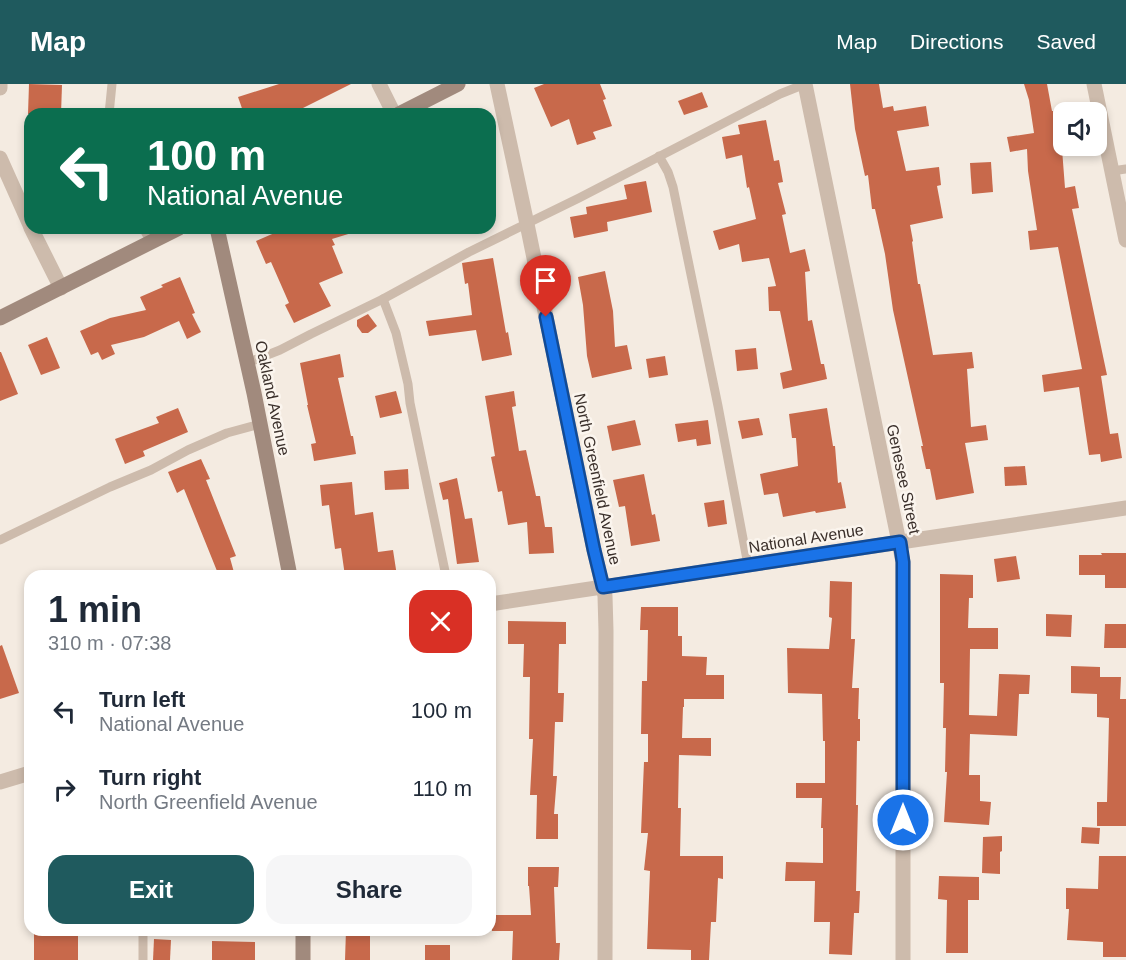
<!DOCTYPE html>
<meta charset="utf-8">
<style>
body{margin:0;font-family:Arial,sans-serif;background:#f6f6f7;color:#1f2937;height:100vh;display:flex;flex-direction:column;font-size:22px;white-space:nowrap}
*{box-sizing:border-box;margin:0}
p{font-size:20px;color:#747a83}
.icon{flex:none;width:33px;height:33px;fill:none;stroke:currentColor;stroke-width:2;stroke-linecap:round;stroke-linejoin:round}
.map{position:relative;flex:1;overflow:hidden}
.panel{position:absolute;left:24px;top:486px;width:472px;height:366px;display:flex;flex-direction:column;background:#fff;border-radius:18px;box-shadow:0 3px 9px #0003}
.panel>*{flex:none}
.top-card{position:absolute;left:24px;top:24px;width:472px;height:126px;border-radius:18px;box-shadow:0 3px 9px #0003;background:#0b6e4f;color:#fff;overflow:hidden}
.buttons{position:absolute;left:1053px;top:18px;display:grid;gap:12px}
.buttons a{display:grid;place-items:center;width:54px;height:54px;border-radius:12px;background:#fff;box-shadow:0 3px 9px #0003;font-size:30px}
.pin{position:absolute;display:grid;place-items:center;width:51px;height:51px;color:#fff;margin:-62px -26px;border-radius:50% 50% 50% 0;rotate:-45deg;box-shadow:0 0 6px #0007}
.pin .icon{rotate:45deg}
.me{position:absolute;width:66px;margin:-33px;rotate:0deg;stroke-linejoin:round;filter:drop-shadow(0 0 4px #0008)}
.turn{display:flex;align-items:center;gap:21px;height:126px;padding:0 24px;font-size:27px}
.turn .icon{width:78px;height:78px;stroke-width:2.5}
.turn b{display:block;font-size:42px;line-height:51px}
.round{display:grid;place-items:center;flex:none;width:63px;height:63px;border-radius:18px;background:#f6f6f7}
.overview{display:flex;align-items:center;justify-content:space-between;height:102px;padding:0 24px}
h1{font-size:36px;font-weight:700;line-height:45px}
.button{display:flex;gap:12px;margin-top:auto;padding:12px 24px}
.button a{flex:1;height:69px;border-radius:18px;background:#1f5a5e;color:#fff;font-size:24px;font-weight:700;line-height:69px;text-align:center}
.button a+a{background:#f6f6f7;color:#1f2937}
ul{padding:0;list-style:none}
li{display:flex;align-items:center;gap:18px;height:78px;padding:0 24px}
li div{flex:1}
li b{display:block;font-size:22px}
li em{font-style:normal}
header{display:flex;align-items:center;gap:36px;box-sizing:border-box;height:84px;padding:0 30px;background:#1f5a5e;color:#fff}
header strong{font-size:28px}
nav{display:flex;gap:33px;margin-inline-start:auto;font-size:21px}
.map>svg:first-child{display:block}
.building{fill:#c8694b}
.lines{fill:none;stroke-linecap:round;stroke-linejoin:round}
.lane{stroke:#cdbbac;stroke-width:9}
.street{stroke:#cdbbac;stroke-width:15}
.secondary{stroke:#a18a7d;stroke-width:15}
.route-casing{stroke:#114b97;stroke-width:15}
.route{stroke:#1a73e8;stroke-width:10}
.labels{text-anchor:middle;stroke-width:5;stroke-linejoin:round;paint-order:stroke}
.street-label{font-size:16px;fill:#3b302b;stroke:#fbf5ee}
</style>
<header>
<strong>Map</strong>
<nav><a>Map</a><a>Directions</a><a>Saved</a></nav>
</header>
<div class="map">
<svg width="1126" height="876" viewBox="0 0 1126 876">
<rect width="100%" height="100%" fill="#f4ebe1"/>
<g class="building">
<polygon points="29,0 62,1 61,30 28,30"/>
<polygon points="279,0 351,0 291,30 244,30 238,13"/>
<polygon points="544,0 600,0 606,15 603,16 612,42 593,48 596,55 577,61 569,35 551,43 534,4"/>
<polygon points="850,0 879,0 883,24 893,22 894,27 926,22 929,42 897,47 906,87 939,83 941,101 937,102 943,134 910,141 913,157 912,158 918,200 920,200 933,271 972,268 974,284 967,285 971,343 986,341 988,356 965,359 974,409 936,416 930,385 926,385 921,362 923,362 893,226 885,170 875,125 872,125 868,91 865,92 855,45"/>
<polygon points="1024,0 1047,0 1052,27 1053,27 1060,65 1062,65 1065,104 1075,102 1079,124 1072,125 1107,291 1101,292 1110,350 1118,349 1122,374 1101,378 1100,370 1089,371 1079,303 1044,308 1042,291 1082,285 1058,163 1030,166 1028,147 1037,146 1028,87 1027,65 1010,68 1007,53 1034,49 1029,16"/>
<polygon points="702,8 708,23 684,31 678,17"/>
<polygon points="766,36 774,77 779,76 783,98 778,99 786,130 782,131 790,169 805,165 810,187 805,188 808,237 812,236 821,280 824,280 827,295 783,305 780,289 792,286 780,227 769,227 768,203 776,202 769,174 742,178 739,160 719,166 713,147 756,135 749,103 747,104 742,71 726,75 722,53 740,50 738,41"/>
<polygon points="991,78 993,108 972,110 970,79"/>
<polygon points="646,97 652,128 607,138 608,147 574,154 570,133 587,130 586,123 627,115 624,101"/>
<polygon points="286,144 357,144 358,147 332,155 335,161 332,162 343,189 319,199 331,222 294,239 285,221 289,219 271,178 266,180 256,157"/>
<polygon points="493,174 506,249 508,248 512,271 482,277 476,246 429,252 426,237 472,231 468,199 465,200 462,179"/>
<polygon points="605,187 613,227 615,263 627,261 632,285 592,294 587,272 583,221 578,193"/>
<polygon points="180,193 195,229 192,230 201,248 187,255 179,237 144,253 111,261 115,270 102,276 98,268 91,271 80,247 110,234 146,226 140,213 163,203 161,201"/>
<polygon points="368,230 377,242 368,249 362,249 357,242 357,236"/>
<polygon points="47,253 60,284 41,291 28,261"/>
<polygon points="756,264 758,285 737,287 735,266"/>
<polygon points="0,268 1,268 18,310 0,317"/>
<polygon points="340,270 344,293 338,294 351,352 353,352 356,370 314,377 311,360 316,359 307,321 308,321 300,279"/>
<polygon points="665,272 668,291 649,294 646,275"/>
<polygon points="396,307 402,329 380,334 375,312"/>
<polygon points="514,307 516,322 512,323 519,367 526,366 536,412 540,412 545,443 552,443 554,469 529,470 527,438 508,441 502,407 498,408 491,373 495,372 485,312"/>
<polygon points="178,324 188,348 143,367 145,372 125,380 115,355 159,339 156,333"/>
<polygon points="827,324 833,362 835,362 838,399 841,398 846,424 816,429 815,427 783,433 778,409 764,411 760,390 798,382 796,354 792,354 789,330"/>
<polygon points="759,334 763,351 742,355 738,337"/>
<polygon points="635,336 641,361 612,367 607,342"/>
<polygon points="708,336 711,360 697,362 696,355 678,358 675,340"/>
<polygon points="201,375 210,395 206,396 236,472 230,474 235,492 219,492 184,405 177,409 168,388"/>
<polygon points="1025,382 1027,401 1005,402 1004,383"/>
<polygon points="408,385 409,405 385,406 384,387"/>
<polygon points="644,390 652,431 655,430 660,457 631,462 625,422 619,423 613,396"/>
<polygon points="457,394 465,435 472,434 479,478 457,480 448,415 443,416 439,399"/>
<polygon points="352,398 355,431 373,428 378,468 393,466 397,492 345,492 341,464 335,465 329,421 322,422 320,401"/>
<polygon points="724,416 727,440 708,443 704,419"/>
<polygon points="1101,469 1126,469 1126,504 1105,504 1105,491 1079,491 1079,471 1102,471"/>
<polygon points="1016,472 1020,495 997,498 994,475"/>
<polygon points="940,490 973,491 973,514 969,514 968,544 998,544 998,565 970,565 969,631 997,632 999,590 1030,591 1029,610 1019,610 1017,652 970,650 969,691 980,691 980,717 991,718 989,741 944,738 947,688 945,688 946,644 943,644 944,599 940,599"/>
<polygon points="830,497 852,498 851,555 855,555 852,604 859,604 858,635 860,635 860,657 857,657 856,721 858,721 856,807 860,807 859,829 854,829 852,871 829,870 830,838 814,838 815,797 785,797 786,778 823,779 823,744 821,744 822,714 796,714 796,699 825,699 825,657 823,657 822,610 788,609 787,564 829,565 832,534 829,533"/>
<polygon points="641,523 678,523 678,552 682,552 682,572 707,573 706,591 724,591 724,615 684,615 684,623 683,623 682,654 711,654 711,672 679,671 678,724 681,724 680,772 723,772 723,795 718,794 716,838 711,838 709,876 691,876 691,866 647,865 650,787 644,786 648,749 641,749 644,678 648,678 648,650 641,650 642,597 647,597 648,546 640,546"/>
<polygon points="1046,530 1072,531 1071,553 1046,552"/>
<polygon points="508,537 566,538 566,560 559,560 558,609 564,609 563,638 555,638 553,692 557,692 554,730 558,730 558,755 536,755 537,711 530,711 533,655 529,655 530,593 523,593 524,560 508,560"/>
<polygon points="1105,540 1126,540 1126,564 1104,564"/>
<polygon points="2,561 19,609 0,615 0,562"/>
<polygon points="1071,582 1100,583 1100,593 1121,593 1120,615 1126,615 1126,742 1097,742 1097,718 1107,718 1109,634 1097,633 1097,610 1071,609"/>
<polygon points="1082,743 1100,744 1099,760 1081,759"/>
<polygon points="1002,752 1002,767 1000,768 1000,790 982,789 983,753"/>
<polygon points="1099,772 1126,772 1126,873 1103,873 1103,858 1067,856 1069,825 1066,825 1066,804 1098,805"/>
<polygon points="528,783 559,783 558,803 554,803 556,859 560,859 559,876 512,876 513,847 492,847 492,831 531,831 529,802 528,802"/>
<polygon points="939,792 979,793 979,816 968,816 968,869 946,869 947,816 938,815"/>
<rect x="34" y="846" width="44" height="30"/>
<polygon points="346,846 370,846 370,876 345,876"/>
<polygon points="154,855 171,856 170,876 153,876"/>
<polygon points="212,857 255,858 255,876 212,876"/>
<rect x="425" y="861" width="25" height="15"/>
</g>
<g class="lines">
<g class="lane">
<polyline points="109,30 112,0"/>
<polyline points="659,72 668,88 673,103 718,322 748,481"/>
<polyline points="1112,87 1126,85"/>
<polyline points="143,144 151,158"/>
<polyline points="383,215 396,249 408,300 410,319 446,492"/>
<polyline points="247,279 280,266 311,250 383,215 469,168 579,114 780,10 805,0"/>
<polyline points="0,456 110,403 151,386 188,366 227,349 260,340"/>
<polyline points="143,846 143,876"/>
</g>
<g class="street">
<polyline points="379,0 394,30"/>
<polyline points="497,0 527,140 594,466 605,512 606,547 605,876"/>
<polyline points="805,0 903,478 903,876"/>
<polyline points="1094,0 1126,156"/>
<polyline points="0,4 0,0"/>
<polyline points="0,74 30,141"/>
<polyline points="31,144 61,204"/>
<polyline points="490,520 1126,424"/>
<polyline points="0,698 30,689"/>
</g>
<g class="secondary">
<polyline points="399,30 458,0"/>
<polyline points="217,144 254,309 290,492"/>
<polyline points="0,234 179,144"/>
<polyline points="303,846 303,876"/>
</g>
</g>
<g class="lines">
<g class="route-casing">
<polyline id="route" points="546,233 594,466 603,503 900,458 903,478 903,736"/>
</g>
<use href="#route" class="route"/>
</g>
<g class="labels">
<g class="street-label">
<text transform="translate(273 314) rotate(78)" y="6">Oakland Avenue</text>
<text transform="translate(598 395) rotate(78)" y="6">North Greenfield Avenue</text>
<text transform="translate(904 395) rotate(78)" y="6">Genesee Street</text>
<text transform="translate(806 454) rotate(-9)" y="6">National Avenue</text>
</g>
</g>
</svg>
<div class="buttons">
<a><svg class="icon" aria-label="sound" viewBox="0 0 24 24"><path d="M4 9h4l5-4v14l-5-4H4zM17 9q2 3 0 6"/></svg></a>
</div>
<div class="pin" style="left:546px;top:233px;background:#d93025"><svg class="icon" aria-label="arrive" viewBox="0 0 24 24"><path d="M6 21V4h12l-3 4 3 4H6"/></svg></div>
<svg class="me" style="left:903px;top:736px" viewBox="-20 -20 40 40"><circle r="17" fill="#1a73e8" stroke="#fff" stroke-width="3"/><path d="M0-11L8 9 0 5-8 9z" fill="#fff"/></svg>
<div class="top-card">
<div class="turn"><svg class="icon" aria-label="left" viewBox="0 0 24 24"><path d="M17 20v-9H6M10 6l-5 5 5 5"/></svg><div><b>100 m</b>National Avenue</div></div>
</div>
<section class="panel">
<div class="overview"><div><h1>1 min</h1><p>310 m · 07:38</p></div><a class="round" style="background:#d93025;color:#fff"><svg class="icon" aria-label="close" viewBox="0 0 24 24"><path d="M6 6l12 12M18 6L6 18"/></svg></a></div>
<ul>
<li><svg class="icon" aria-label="left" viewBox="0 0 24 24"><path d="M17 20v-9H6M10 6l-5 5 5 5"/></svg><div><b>Turn left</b><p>National Avenue</p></div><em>100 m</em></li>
<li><svg class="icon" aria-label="right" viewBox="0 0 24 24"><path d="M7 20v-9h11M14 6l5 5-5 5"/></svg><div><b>Turn right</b><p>North Greenfield Avenue</p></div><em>110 m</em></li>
</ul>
<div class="button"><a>Exit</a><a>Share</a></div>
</section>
</div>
